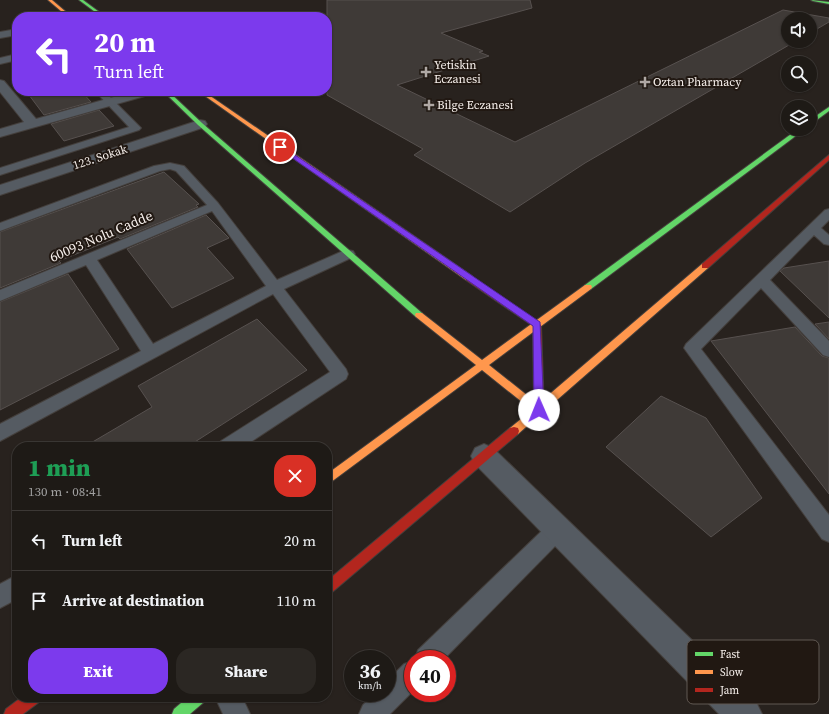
<!DOCTYPE html>
<meta charset="utf-8">
<style>
body{margin:0;font-family:"Source Serif 4",serif;background:#2b2723;color:#f1f3f6;height:100vh;display:flex;flex-direction:column;font-size:15px;white-space:nowrap}
*{box-sizing:border-box;margin:0}
p{font-size:13px;color:#a1a1a1}
.icon{flex:none;width:22px;height:22px;fill:none;stroke:currentColor;stroke-width:2;stroke-linecap:round;stroke-linejoin:round}
.map{position:relative;flex:1;overflow:hidden}
.details{position:absolute;left:12px;top:442px;width:320px;height:260px;display:flex;flex-direction:column;background:#1e1a16;border-radius:16px;box-shadow:0 1px 3px #0004,0 0 0 1px #3c3835}
.details>*{flex:none}
.banner{position:absolute;left:12px;top:12px;width:320px;height:84px;border-radius:16px;box-shadow:0 1px 3px #0004,0 0 0 1px #3c3835;background:#7c3aed;color:#fff;overflow:hidden}
.buttons{position:absolute;left:781px;top:12px;display:grid;gap:8px}
.buttons a{display:grid;place-items:center;width:36px;height:36px;border-radius:50%;background:#1e1a16;box-shadow:0 1px 3px #0004,0 0 0 1px #3c3835;font-size:20px}
.speed{position:absolute;left:344px;top:650px;display:flex;gap:8px;font-size:20px;font-weight:700;text-align:center}
.speed>*{display:grid;place-content:center;width:52px;height:52px;border-radius:50%;background:#1e1a16;box-shadow:0 1px 3px #0004,0 0 0 1px #3c3835;line-height:1}
.speed small{font-size:10px;font-weight:400}
.speed .limit{border:6px solid #d22;background:#fff;color:#111}
.pin{position:absolute;display:grid;place-items:center;width:34px;height:34px;color:#fff;margin:-17px;border:2px solid #fff;border-radius:50%;box-shadow:0 1px 4px #0007}
.me{position:absolute;width:44px;margin:-22px;rotate:359deg;stroke-linejoin:round;filter:drop-shadow(0 0 3px #0008)}
.turn{display:flex;align-items:center;gap:14px;height:84px;padding:0 16px;font-size:18px}
.turn .icon{width:52px;height:52px;stroke-width:2.5}
.turn b{display:block;font-size:28px;line-height:34px}
.round{display:grid;place-items:center;flex:none;width:42px;height:42px;border-radius:16px;background:#2b2723}
.overview{display:flex;align-items:center;justify-content:space-between;height:68px;padding:0 16px}
h1{font-size:24px;font-weight:800;line-height:30px;color:#1e9e55}
.primary-button{display:flex;gap:8px;margin-top:auto;padding:8px 16px}
.primary-button a{flex:1;height:46px;border-radius:16px;background:#7c3aed;color:#fff;font-size:16px;font-weight:800;line-height:46px;text-align:center}
.primary-button a+a{background:#2b2723;color:#f1f3f6}
ul{padding:0;list-style:none}
li{display:flex;align-items:center;gap:12px;height:60px;padding:0 16px;border-top:1px solid #3c3835}
li div{flex:1}
li b{display:block;font-size:15px}
li em{font-style:normal}
.map>svg:first-child{display:block}
.building{fill:#3f3a37;stroke:#57514f}
.lines{fill:none;stroke-linecap:round;stroke-linejoin:round}
.lane-casing{stroke:#443f3c;stroke-width:2}
.street-casing{stroke:#443f3c;stroke-width:2}
.fast-casing{stroke:#443f3c;stroke-width:2}
.slow-casing{stroke:#443f3c;stroke-width:2}
.jam-casing{stroke:#443f3c;stroke-width:2}
.lane{fill:#555b62;fill-rule:evenodd}
.street{fill:#555b62;fill-rule:evenodd}
.fast{fill:#63d668;fill-rule:evenodd}
.slow{fill:#ff974d;fill-rule:evenodd}
.jam{fill:#b3261e;fill-rule:evenodd}
.route{fill:#7c3aed;stroke:#51269a}
.poi-dot{fill:#afa8a4;stroke:#211812;stroke-width:1.5}
.labels{text-anchor:middle;stroke-width:4;stroke-linejoin:round;paint-order:stroke}
.far-poi-label{font-size:12px;fill:#f7f0ec;stroke:#211812;text-anchor:start}
.far-street-label{font-size:12px;fill:#f7f0ec;stroke:#211812}
.street-label{font-size:14px;fill:#f7f0ec;stroke:#211812}
.key{fill:#211812;stroke:#615953;stroke-width:1}
.key-label{font-size:11px;fill:#f7f0ec}
</style>
<div class="map">
<svg width="829" height="714" viewBox="0 0 829 714">
<rect width="100%" height="100%" fill="#28221e"/>
<g class="building">
<polygon points="327,0 530,0 532,8 441,33 483,51 479,52 489,56 397,85 515,142 783,10 829,18 829,22 810,33 810,19 788,19 788,41 796,41 585,163 510,212 414,155 423,149 327,95"/>
<polygon points="26,91 81,91 91,102 44,115"/>
<polygon points="99,110 114,126 64,141 51,124"/>
<polygon points="164,172 199,204 196,205 198,207 120,239 118,237 59,261 61,263 0,288 0,232"/>
<polygon points="206,215 229,238 207,248 234,278 172,308 127,249"/>
<polygon points="829,261 829,318 780,271 784,268"/>
<polygon points="68,274 119,349 0,410 0,302"/>
<polygon points="257,319 307,370 187,447 84,447 152,407 138,386"/>
<polygon points="829,322 829,339 815,324"/>
<polygon points="795,327 822,356 829,358 829,494 711,341"/>
<polygon points="661,396 706,418 762,498 711,537 606,447"/>
</g>
<g class="lines">
<g class="lane-casing">
<g id="lane">
<polygon points="95,91 104,91 141,128 139,130 0,175 0,168 129,127"/>
<path d="M170,163L184,166L218,203L277,280L343,251L348,250L353,251L355,254L353,257L284,289L346,369L348,374L346,379L243,447H219L221,441L330,372L273,294L0,441V424L141,351L86,265L0,301V290L207,205L176,171L170,169L160,171L0,231V223L154,166ZM212,211L266,286L153,344L97,260Z"/>
<polygon points="829,209 829,220 821,228 829,235 829,245 824,244 814,235 770,280 829,341 829,357 823,355 761,288 701,349 829,515 829,542 822,539 684,348 686,344 825,210"/>
<polygon points="558,519 565,522 568,529 565,536 444,659 415,659 418,650 551,522"/>
<polygon points="17,575 17,599 0,608 0,584"/>
<polygon points="413,661 413,691 390,714 359,714 363,705 375,693 387,693 387,681 404,664"/>
<polygon points="215,697 242,697 250,714 223,714"/>
</g>
</g>
<g class="street-casing">
<g id="street">
<polygon points="17,29 17,35 0,38 0,32"/>
<polygon points="17,54 17,60 0,64 0,58"/>
<polygon points="0,80 4,81 36,119 135,91 154,91 152,94 0,137 0,129 24,122 0,92"/>
<polygon points="200,120 205,121 207,124 205,127 0,195 0,185"/>
<polygon points="484,444 493,448 756,702 762,714 719,714 475,464 471,456 475,448"/>
</g>
</g>
<g class="fast-casing">
<g id="fast">
<polygon points="79,0 83,0 106,17 102,17"/>
<polygon points="811,0 829,2 829,4 813,1"/>
<polygon points="163,91 168,91 202,123 422,313 423,315 422,317 416,317 198,125"/>
<polygon points="829,107 829,111 810,125 810,120"/>
<polygon points="798,129 805,129 591,289 585,289 584,287 585,285"/>
<polygon points="188,697 206,697 204,702 190,714 172,714 174,709"/>
</g>
</g>
<g class="slow-casing">
<g id="slow">
<polygon points="48,0 52,0 72,17 68,17"/>
<polygon points="198,91 203,91 472,276 473,278 472,280 466,280"/>
<polygon points="705,263 708,264 708,268 518,434 514,435 510,434 509,431 510,428 532,410 482,370 327,485 327,474 476,365 416,317 415,315 416,313 422,313 482,360 585,285 591,285 592,287 591,289 489,365 538,404 702,264"/>
</g>
</g>
<g class="jam-casing">
<g id="jam">
<polygon points="829,155 829,160 708,268 702,268 702,264"/>
<polygon points="469,275 541,325 544,410 542,413 539,414 536,413 534,410 533,326 466,280 465,278"/>
<polygon points="514,427 518,428 519,431 518,434 331,593 327,595 327,581 510,428"/>
<polygon points="22,697 41,697 39,702 23,714 4,714 6,709"/>
</g>
</g>
<use href="#lane" class="lane"/>
<use href="#street" class="street"/>
<use href="#fast" class="fast"/>
<use href="#slow" class="slow"/>
<use href="#jam" class="jam"/>
</g>
<polygon class="route" points="278,146 282,146 540,322 544,410 542,413 539,414 535,413 534,410 533,326 278,148"/>
<g class="poi-dot">
<path d="M424 66h4v4h4v4h-4v4h-4v-4h-4v-4h4z"/>
<path d="M643 76h4v4h4v4h-4v4h-4v-4h-4v-4h4z"/>
<path d="M427 99h4v4h4v4h-4v4h-4v-4h-4v-4h4z"/>
</g>
<g class="labels">
<g class="far-poi-label">
<text x="434" y="69">Yetiskin<tspan x="434" dy="14">Eczanesi</tspan></text>
<text x="653" y="86">Oztan Pharmacy</text>
<text x="437" y="109">Bilge Eczanesi</text>
</g>
<g class="far-street-label">
<text transform="translate(100 157) rotate(-18)" y="4">123. Sokak</text>
</g>
<g class="street-label">
<text transform="translate(101 236) rotate(-23)" y="5">60093 Nolu Cadde</text>
</g>
</g>
<rect x="687" y="640" width="132" height="64" rx="6" class="key"/>
<rect x="695" y="652" width="18" height="4" fill="#63d668"/>
<rect x="695" y="670" width="18" height="4" fill="#ff974d"/>
<rect x="695" y="688" width="18" height="4" fill="#b3261e"/>
<g class="key-label">
<text x="720" y="658">Fast</text>
<text x="720" y="676">Slow</text>
<text x="720" y="694">Jam</text>
</g>
</svg>
<div class="buttons">
<a><svg class="icon" aria-label="sound" viewBox="0 0 24 24"><path d="M4 9h4l5-4v14l-5-4H4zM17 9q2 3 0 6"/></svg></a>
<a><svg class="icon" aria-label="search" viewBox="0 0 24 24"><circle cx="10" cy="10" r="6"/><path d="M15 15l6 6"/></svg></a>
<a><svg class="icon" aria-label="layers" viewBox="0 0 24 24"><path d="M12 4l9 5-9 5-9-5zM3 14l9 5 9-5"/></svg></a>
</div>
<div class="speed"><div>36<small>km/h</small></div><div class="limit">40</div></div>
<div class="pin" style="left:280px;top:147px;background:#d93025"><svg class="icon" aria-label="arrive" viewBox="0 0 24 24"><path d="M6 21V4h12l-3 4 3 4H6"/></svg></div>
<svg class="me" style="left:539px;top:410px" viewBox="-20 -20 40 40"><circle r="19" fill="#fff"/><path d="M0-13L10 11 0 6-10 11z" fill="#7c3aed"/></svg>
<div class="banner">
<div class="turn"><svg class="icon" aria-label="left" viewBox="0 0 24 24"><path d="M17 20v-9H6M10 6l-5 5 5 5"/></svg><div><b>20 m</b>Turn left</div></div>
</div>
<section class="details">
<div class="overview"><div><h1>1 min</h1><p>130 m · 08:41</p></div><a class="round" style="background:#d93025;color:#fff"><svg class="icon" aria-label="close" viewBox="0 0 24 24"><path d="M6 6l12 12M18 6L6 18"/></svg></a></div>
<ul>
<li><svg class="icon" aria-label="left" viewBox="0 0 24 24"><path d="M17 20v-9H6M10 6l-5 5 5 5"/></svg><div><b>Turn left</b></div><em>20 m</em></li>
<li><svg class="icon" aria-label="arrive" viewBox="0 0 24 24"><path d="M6 21V4h12l-3 4 3 4H6"/></svg><div><b>Arrive at destination</b></div><em>110 m</em></li>
</ul>
<div class="primary-button"><a>Exit</a><a>Share</a></div>
</section>
</div>
